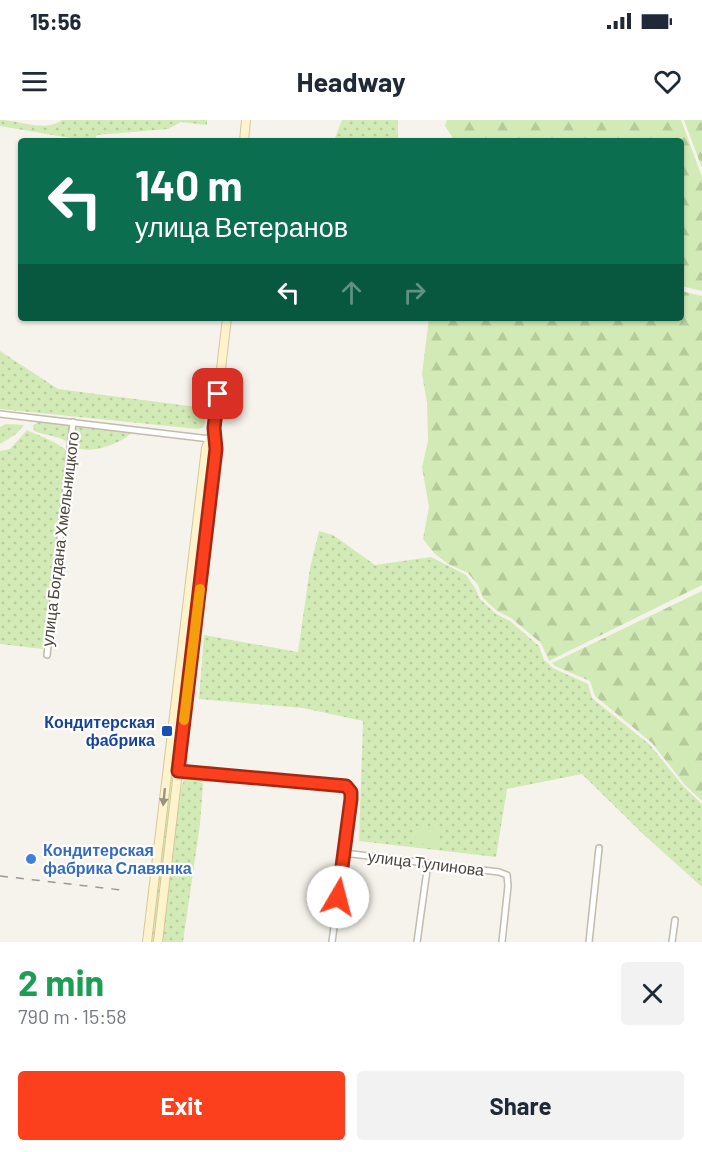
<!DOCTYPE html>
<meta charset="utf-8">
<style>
body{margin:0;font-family:Barlow,sans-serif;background:#f2f2f3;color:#1f2937;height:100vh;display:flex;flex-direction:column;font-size:22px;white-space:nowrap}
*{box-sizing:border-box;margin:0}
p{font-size:20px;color:#747a83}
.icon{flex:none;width:33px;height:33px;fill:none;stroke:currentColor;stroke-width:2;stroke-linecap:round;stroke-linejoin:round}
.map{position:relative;height:822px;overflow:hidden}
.side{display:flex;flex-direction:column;background:#fff;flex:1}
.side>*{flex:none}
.hud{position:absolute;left:18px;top:18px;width:666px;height:183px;border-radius:6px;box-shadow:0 2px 4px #0004;background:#0b6e4f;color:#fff;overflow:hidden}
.pin{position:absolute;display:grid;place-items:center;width:51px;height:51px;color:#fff;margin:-26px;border-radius:12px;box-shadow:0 3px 9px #0006}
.me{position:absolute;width:66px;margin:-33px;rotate:8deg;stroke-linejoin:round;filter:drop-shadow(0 0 4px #0008)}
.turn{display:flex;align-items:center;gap:21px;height:126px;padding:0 18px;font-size:27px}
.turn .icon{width:78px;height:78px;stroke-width:2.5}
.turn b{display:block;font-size:42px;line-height:51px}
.lanes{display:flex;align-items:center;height:57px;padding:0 18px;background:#0003;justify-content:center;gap:30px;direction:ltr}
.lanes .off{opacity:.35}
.round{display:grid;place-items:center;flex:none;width:63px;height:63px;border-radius:6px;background:#f2f2f3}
.head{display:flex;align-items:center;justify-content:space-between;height:102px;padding:0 18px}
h1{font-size:36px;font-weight:700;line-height:45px;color:#1e9e55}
.button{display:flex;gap:12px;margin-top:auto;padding:12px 18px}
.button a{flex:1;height:69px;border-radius:6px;background:#fc3f1d;color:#fff;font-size:24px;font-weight:700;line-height:69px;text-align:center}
.button a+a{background:#f2f2f3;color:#1f2937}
.status{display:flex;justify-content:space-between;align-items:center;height:42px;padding:0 30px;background:#fff;direction:ltr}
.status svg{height:16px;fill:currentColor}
header{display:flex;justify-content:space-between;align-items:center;height:78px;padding:0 18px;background:#fff;font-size:27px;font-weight:700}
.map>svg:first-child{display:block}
.grass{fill:url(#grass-dots)}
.forest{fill:url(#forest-firs)}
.pitch{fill:#d2eab5}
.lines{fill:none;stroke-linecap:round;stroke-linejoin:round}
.minor-casing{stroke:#c2bbae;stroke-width:8}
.secondary-casing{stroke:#d6c79b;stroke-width:10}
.minor{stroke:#fff;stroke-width:5}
.secondary{stroke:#fff3cd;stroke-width:8}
.rail{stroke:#9a9a9a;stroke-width:1.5;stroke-dasharray:8 8;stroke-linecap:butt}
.oneway{fill:#9c937c}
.route-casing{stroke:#a42913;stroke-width:15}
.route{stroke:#fc3f1d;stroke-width:10}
.slow{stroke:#f59e0b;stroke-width:10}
.transit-dot{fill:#1a4fb4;stroke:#fff;stroke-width:2}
.shop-dot{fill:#3f7fe0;stroke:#fff;stroke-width:2}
.labels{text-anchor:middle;stroke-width:4.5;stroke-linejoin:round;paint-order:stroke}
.street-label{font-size:16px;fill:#4b4439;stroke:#fff}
.transit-label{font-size:16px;font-weight:bold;fill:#164399;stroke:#fff;text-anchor:end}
.shop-label{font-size:16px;font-weight:bold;fill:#366cbe;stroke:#fff;text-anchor:start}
</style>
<div class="status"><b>15:56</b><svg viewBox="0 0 49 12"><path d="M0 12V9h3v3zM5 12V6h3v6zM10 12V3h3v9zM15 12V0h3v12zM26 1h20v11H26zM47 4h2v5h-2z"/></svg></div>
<header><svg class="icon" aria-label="menu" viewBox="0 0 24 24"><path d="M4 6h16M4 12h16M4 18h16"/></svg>Headway<svg class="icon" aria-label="heart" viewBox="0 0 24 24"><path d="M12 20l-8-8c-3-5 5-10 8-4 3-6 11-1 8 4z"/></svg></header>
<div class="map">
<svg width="702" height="822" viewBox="0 0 702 822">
<defs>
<pattern id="grass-dots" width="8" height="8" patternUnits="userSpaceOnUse" patternTransform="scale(1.5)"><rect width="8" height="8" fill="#d2eab5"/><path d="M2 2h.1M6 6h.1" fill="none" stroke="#b6ca9c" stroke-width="1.8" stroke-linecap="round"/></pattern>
<pattern id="forest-firs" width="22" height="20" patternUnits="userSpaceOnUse" patternTransform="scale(1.5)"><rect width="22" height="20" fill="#d2eab5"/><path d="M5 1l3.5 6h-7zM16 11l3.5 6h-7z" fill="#b6ca9c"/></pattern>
</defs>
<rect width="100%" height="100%" fill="#f6f3ec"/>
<g class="grass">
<path d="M0,0C21,0 44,13 62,0H207V5L181,2L168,9L97,15L95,19L82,20L0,6Z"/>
<polygon points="342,0 398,0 398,21 336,21 335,18"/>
<polygon points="0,231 58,269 204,288 207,292 204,307 198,309 0,289"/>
<path d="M39,302L133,312C119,324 93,335 74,327C70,325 67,321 62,319C53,315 44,315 34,311L33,305Z"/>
<polygon points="6,304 24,305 16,314 0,324 0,307"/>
<path d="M27,310C41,317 56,321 67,331L43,529L0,524V331L10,329Z"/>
<polygon points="210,326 212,326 213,333 186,540 184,537"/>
<polygon points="319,411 333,415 375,445 431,437 466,455 475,468 480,479 496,494 510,501 539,526 544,540 553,548 588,564 592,578 650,625 684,667 702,684 702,767 643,714 582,654 507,669 496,737 359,721 363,601 303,588 199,579 204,515 298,532 310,448"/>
<path d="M188,655C196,655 200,655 203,664L200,704L183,822H161L177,694C181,683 179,662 188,655Z"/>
<polygon points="172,657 164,742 154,822 150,822 170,659"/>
</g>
<g class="forest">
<polygon points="447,0 681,0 702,57 702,171 681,166 681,21 455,21 445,6"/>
<polygon points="684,0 702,0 702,48"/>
<polygon points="681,171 702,176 702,465 549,541 541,523 511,498 497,491 483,478 478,465 468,453 448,444 434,433 423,419 429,387 422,347 428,321 427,283 422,254 429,198 681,198"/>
<polygon points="702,471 702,681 685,665 652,623 595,576 590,561 555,546 552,543"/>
</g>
<polygon class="pitch" points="417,706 441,709 439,725 415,723"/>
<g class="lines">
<g class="minor-casing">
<g id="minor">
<polyline points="0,294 210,319"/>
<polyline points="47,535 73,302"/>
<polyline points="178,651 346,666 351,672 351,679 332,822"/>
<polyline points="344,733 499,752 507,755 508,766 502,822"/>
<polyline points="417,822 428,743"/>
<polyline points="589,822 599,728"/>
<polyline points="672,822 675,800"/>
</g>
</g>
<g class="secondary-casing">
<g id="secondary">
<polyline points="244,21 246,0"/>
<polyline points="147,822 206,328 214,309"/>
<polyline points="158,822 216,329 214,308 227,198"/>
</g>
</g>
<use href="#minor" class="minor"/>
<use href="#secondary" class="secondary"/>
<polyline class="rail" points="0,756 121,770"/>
</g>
<defs><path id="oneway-solid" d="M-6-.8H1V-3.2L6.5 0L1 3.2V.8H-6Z" transform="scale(1.5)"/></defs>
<use class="oneway" href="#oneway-solid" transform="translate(164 677) rotate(96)"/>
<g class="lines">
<g class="route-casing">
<polyline id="route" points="218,274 214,308 216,329 178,651 346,666 351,672 351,679 338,777"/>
</g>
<use href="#route" class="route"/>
<polyline class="slow" points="184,600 200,469"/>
</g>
<rect class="transit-dot" x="161" y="605" width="12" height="12" rx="3"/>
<circle class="shop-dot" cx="31" cy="739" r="6"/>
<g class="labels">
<g class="street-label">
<text transform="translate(60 419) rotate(-83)" y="6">улица Богдана Хмельницкого</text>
<text transform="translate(426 743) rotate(7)" y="6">улица Тулинова</text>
</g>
<g class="transit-label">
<text x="155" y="608">Кондитерская<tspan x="155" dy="18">фабрика</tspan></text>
</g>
<g class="shop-label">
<text x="43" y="736">Кондитерская<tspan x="43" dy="18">фабрика Славянка</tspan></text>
</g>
</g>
</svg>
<div class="pin" style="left:218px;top:274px;background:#d93025"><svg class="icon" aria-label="arrive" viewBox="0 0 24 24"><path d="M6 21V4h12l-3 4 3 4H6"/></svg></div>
<svg class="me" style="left:338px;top:777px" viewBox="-20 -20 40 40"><circle r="19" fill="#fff"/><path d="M0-13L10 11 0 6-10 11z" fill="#fc3f1d"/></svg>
<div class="hud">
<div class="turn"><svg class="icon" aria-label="left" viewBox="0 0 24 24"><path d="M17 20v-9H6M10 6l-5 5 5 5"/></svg><div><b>140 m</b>улица Ветеранов</div></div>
<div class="lanes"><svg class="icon" aria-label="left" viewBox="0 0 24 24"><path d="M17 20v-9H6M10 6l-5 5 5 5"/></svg><svg class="icon off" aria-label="ahead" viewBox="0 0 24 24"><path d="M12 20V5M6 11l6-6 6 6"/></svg><svg class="icon off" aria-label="right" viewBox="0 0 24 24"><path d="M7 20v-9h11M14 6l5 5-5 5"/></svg></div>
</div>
</div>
<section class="side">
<div class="head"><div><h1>2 min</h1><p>790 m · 15:58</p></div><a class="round"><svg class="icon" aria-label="close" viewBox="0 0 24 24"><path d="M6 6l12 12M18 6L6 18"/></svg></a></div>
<div class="button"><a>Exit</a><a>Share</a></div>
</section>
